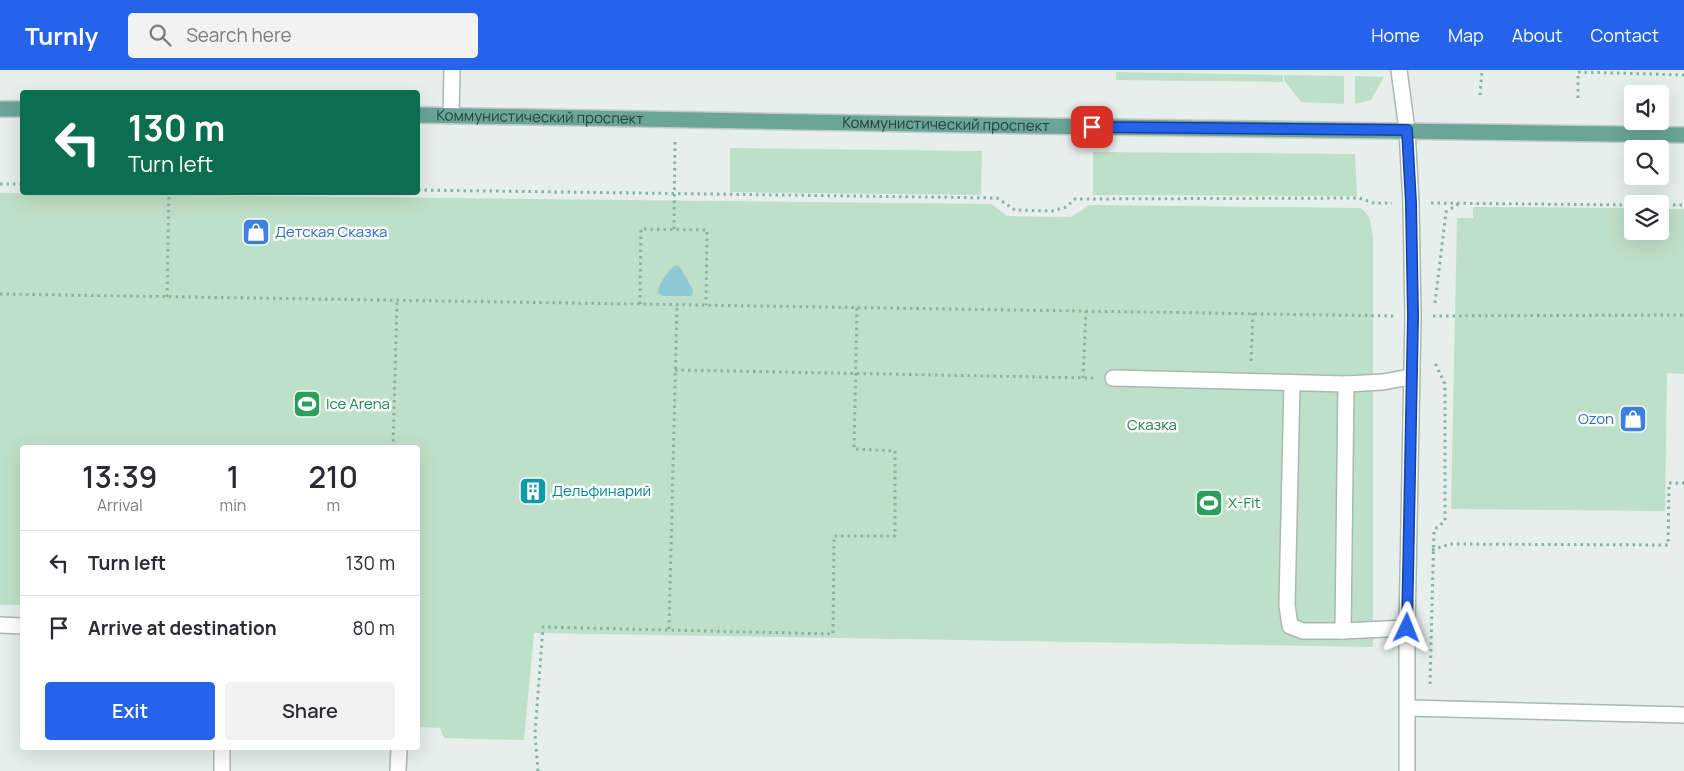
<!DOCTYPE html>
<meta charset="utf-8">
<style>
body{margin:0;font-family:Manrope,sans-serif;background:#f2f2f3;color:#2b2b33;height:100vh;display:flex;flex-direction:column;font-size:19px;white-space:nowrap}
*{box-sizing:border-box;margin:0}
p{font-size:16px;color:#7c7c81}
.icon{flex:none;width:28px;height:28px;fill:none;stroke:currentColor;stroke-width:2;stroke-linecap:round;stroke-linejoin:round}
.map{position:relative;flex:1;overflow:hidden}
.drawer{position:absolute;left:20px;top:375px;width:400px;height:305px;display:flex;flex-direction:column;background:#fff;border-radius:5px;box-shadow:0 5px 20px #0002}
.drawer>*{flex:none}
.hud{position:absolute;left:20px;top:20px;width:400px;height:105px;border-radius:5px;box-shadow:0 5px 20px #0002;background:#0b6e4f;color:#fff;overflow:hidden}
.controls{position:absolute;left:1624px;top:15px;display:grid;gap:10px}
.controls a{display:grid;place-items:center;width:45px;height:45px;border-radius:5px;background:#fff;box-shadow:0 5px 20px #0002;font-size:25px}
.pin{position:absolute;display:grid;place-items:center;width:42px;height:42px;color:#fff;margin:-21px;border-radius:10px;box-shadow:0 2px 8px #0006}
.me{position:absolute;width:55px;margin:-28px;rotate:2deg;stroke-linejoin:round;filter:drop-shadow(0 0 4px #0008)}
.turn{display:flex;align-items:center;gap:18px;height:105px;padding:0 25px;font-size:22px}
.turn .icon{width:65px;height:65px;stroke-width:2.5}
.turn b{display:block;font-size:35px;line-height:42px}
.eta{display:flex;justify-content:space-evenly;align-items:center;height:85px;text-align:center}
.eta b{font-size:30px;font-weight:600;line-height:35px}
.action{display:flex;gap:10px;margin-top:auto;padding:10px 25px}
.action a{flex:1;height:58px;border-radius:5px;background:#2563eb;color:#fff;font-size:20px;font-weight:600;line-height:58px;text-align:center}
.action a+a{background:#f2f2f3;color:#2b2b33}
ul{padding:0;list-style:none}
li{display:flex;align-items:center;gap:15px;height:65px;padding:0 25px;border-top:1px solid #e1e1e2}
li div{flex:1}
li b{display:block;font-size:19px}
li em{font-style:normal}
header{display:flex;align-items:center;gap:30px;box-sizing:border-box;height:70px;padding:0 25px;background:#2563eb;color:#fff}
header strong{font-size:24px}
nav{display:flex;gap:28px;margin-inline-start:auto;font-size:18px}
.search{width:350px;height:45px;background:#f2f2f3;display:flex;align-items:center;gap:12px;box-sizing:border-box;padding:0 18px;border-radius:5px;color:#7c7c81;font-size:19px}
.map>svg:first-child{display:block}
.green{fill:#bfe0c8}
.water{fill:#8ec9d4}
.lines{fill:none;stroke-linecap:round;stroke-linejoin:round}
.minor-casing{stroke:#a8b8b2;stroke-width:18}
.major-casing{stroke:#c2cac8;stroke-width:18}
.path{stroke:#86b3a5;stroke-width:3;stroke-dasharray:2.5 4;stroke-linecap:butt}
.minor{stroke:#fff;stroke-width:15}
.major{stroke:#6aa596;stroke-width:15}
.route-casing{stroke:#184099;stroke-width:12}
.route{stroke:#2563eb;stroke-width:9}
.labels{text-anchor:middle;stroke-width:5;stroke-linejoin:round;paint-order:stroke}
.street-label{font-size:15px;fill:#24423a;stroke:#f7fbf9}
.shop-label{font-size:15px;fill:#366cbe;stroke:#f7fbf9;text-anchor:start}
.leisure-label{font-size:15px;fill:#27864d;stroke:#f7fbf9;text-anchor:start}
.park-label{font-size:15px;fill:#2d7a4b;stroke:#f7fbf9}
.culture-label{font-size:15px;fill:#0d838f;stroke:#f7fbf9;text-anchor:start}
</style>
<header>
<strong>Turnly</strong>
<div class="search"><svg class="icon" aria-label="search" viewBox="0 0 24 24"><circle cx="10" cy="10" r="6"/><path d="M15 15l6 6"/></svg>Search here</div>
<nav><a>Home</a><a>Map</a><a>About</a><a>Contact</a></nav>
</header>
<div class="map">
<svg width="1684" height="701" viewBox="0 0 1684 701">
<rect width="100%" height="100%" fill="#e6efeb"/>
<g class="green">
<polygon points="1116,2 1283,5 1283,12 1116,10"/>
<polygon points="1284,5 1344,6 1344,34 1301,32 1284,10"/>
<polygon points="1355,6 1384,7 1371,30 1355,34"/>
<polygon points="730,78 982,81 981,125 730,122"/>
<polygon points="1093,82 1355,84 1357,126 1093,125"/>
<path d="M0,123L991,134L1007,146L1071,147L1089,135L1360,138C1371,144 1371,155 1373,167V577L534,563L524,670L444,668L440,658L418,657V378H22V535H0Z"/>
<polygon points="1473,137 1632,138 1632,161 1660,161 1660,139 1684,139 1684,304 1667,303 1665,441 1451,439 1457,148 1473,148"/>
</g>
<path class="water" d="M676,195L680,197L693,220L692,226H663L658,223C658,214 669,199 676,195Z"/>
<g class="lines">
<g class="minor-casing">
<g id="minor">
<polyline points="1399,0 1407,60 1411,133 1413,247 1407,558 1407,701"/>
<polyline points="451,46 452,0"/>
<polyline points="1113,308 1346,314"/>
<polyline points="1292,313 1287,535 1290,556 1303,561 1343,561"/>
<polyline points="0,555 22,556"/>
<polyline points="1407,558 1343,561 1346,314 1383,312 1410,307"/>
<polyline points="1408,638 1684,645"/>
<polyline points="222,701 222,678"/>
<polyline points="398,701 399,678"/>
</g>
</g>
<g class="major-casing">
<g id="major">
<polyline points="0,39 22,39"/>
<path id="s1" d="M418,45L1035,56L1684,65"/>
</g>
</g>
<g class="path">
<polyline points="1480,25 1482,0"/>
<polyline points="1578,28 1578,2 1684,5"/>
<polyline points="0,114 22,114"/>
<polyline points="418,120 997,128 1015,140 1052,141 1066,137 1075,129 1359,128 1374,133 1392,133"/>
<polyline points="1431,133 1632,135"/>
<polyline points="1660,135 1684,135"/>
<polyline points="674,159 675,70"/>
<polyline points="0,224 1394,246"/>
<polyline points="167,227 169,122"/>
<polyline points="1435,233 1446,142 1458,134"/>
<polyline points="640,234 641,159 707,160 706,235"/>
<polyline points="1433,246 1684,245"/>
<polyline points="1251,291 1253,243"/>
<polyline points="675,300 1093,308"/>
<polyline points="1083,308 1086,241"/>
<polyline points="393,378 397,231"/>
<polyline points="1432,480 1450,474 1668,475 1669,413 1684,413"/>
<polyline points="669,559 677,235"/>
<polyline points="1430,614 1434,460 1445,451 1445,314 1434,291"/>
<polyline points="538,701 535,663 543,557 833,564 834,466 895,466 895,381 854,379 857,238"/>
</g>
<use href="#minor" class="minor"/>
<use href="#major" class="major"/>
</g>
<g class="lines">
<g class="route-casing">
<polyline id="route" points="1092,57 1407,60 1411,133 1413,246 1407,558"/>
</g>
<use href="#route" class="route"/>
</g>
<defs>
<g id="shop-square" transform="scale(1.4375)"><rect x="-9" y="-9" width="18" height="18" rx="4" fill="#3f7fe0" stroke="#f7fbf9"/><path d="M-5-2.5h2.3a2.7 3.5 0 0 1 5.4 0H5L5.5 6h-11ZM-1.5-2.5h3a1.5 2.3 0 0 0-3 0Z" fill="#fff"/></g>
<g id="stadium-square" transform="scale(1.4375)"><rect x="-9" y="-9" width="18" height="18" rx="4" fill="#2e9e5b" stroke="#f7fbf9"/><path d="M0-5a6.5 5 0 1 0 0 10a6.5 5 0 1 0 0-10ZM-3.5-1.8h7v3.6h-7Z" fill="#fff"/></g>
<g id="building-square" transform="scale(1.4375)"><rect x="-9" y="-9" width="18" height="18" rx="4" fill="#0f9aa8" stroke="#f7fbf9"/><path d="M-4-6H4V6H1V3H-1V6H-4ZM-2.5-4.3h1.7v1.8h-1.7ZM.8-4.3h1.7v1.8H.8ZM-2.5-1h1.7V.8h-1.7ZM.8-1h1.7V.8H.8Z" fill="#fff"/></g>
</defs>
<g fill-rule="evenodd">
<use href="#shop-square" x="256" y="162"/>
<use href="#stadium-square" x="307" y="334"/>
<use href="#shop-square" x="1633" y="349"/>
<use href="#building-square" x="533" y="421"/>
<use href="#stadium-square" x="1209" y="433"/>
</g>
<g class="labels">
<g class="street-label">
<text dy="5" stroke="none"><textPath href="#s1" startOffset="122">Коммунистический проспект</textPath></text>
<text dy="5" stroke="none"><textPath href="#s1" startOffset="528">Коммунистический проспект</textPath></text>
</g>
<g class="shop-label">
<text x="275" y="167">Детская Сказка</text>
<text x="1614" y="354" text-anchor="end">Ozon</text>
</g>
<g class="leisure-label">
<text x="326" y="339">Ice Arena</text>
<text x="1228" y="438">X-Fit</text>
</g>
<g class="park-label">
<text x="1152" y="360">Сказка</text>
</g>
<g class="culture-label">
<text x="552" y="426">Дельфинарий</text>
</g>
</g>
</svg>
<div class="controls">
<a><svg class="icon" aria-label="sound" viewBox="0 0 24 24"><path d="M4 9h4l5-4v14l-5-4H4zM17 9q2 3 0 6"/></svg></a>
<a><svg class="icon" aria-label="search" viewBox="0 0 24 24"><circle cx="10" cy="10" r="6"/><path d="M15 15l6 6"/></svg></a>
<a><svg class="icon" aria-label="layers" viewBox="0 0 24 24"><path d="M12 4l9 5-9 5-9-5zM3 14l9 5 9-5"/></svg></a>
</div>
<div class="pin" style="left:1092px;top:57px;background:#d93025"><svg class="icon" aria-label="arrive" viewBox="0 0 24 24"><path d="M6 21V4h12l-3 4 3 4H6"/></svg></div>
<svg class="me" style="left:1407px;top:558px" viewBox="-20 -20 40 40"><path d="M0-17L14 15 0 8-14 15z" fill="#2563eb" stroke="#fff" stroke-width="4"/></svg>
<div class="hud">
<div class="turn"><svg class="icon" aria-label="left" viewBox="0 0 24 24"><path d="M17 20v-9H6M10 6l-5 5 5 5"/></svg><div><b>130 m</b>Turn left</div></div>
</div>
<section class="drawer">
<div class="eta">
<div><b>13:39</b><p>Arrival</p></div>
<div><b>1</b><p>min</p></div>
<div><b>210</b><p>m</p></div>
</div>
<ul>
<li><svg class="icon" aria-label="left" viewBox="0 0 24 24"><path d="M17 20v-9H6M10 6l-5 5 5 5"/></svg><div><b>Turn left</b></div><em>130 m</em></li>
<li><svg class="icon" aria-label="arrive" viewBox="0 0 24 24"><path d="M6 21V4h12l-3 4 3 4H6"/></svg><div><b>Arrive at destination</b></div><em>80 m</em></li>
</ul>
<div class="action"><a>Exit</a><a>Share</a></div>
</section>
</div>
